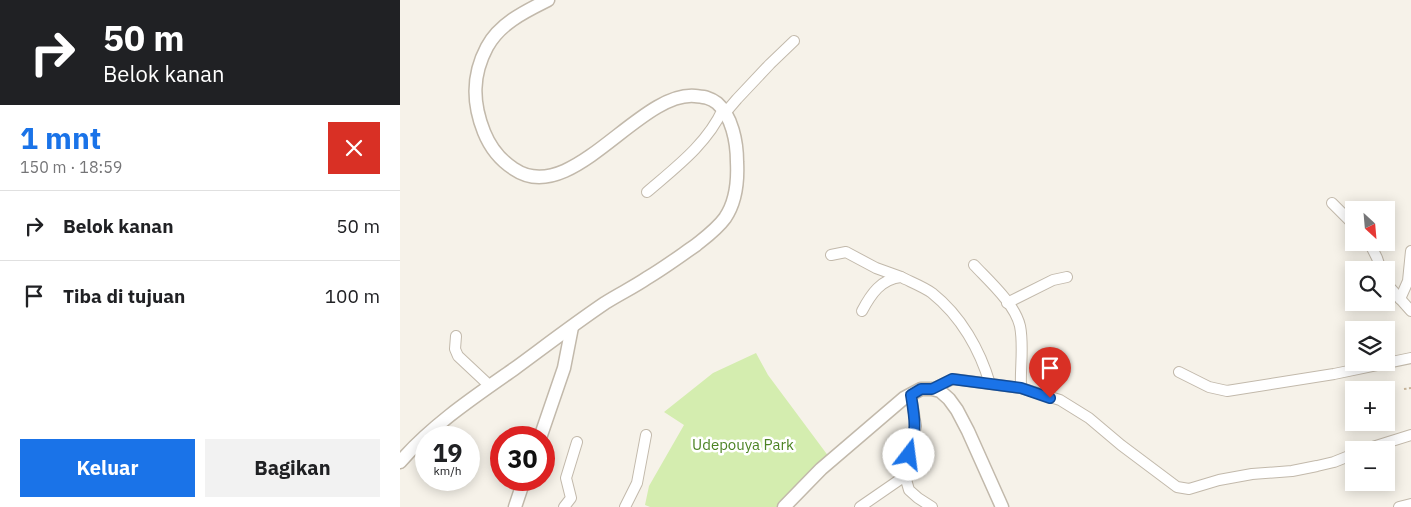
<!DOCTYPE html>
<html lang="id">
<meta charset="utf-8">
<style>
body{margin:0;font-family:"IBM Plex Sans",sans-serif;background:#f2f2f2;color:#202124;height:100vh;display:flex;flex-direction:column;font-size:19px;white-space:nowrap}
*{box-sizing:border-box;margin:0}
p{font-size:16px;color:#757577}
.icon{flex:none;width:28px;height:28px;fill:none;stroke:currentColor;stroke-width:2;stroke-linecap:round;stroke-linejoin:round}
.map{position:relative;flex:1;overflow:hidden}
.sheet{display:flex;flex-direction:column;background:#fff;width:400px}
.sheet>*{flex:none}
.guide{background:#202124;color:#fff;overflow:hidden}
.needle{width:32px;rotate:154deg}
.buttons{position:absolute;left:945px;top:201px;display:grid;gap:10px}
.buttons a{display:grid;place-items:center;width:50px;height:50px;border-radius:0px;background:#fff;box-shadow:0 2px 12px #0003;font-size:25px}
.speed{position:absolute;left:15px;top:426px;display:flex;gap:10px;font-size:25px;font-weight:700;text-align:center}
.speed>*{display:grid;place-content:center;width:65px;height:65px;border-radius:50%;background:#fff;box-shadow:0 2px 12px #0003;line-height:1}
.speed small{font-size:12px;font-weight:400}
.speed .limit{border:8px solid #d22;background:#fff;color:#111}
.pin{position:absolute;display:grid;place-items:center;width:42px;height:42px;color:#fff;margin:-51px -21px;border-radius:50% 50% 50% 0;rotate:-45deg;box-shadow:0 0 5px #0007}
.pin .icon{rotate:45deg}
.me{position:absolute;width:55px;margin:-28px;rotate:15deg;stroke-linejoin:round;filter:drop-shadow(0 0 4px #0008)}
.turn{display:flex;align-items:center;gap:18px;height:105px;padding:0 20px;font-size:22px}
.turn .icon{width:65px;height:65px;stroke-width:2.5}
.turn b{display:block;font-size:35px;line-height:42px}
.round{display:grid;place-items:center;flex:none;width:52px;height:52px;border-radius:0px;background:#f2f2f2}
.summary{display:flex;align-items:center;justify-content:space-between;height:85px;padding:0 20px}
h1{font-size:30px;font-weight:700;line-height:38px;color:#1a73e8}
.cta{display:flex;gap:10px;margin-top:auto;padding:10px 20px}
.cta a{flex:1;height:58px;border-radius:0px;background:#1a73e8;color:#fff;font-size:20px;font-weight:700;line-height:58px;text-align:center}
.cta a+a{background:#f2f2f2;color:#202124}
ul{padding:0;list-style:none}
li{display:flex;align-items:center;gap:15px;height:70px;padding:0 20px;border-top:1px solid #e0e0e0}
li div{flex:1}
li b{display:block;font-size:19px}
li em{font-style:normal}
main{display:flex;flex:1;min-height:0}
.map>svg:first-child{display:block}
.green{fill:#d4edaf}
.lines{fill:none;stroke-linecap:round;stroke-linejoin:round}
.minor-casing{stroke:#c2b9ab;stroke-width:12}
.tertiary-casing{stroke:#c2b9ab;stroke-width:15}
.path{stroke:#c6b49b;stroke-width:2;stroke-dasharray:2.5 2.5;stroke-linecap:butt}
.minor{stroke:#fff;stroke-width:10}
.tertiary{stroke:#fff;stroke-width:12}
.route-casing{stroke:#114b97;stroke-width:12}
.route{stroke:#1a73e8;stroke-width:9}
.labels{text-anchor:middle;stroke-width:5;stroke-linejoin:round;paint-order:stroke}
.park-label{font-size:15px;fill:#4c8324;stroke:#fff}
</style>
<main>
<section class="sheet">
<div class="guide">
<div class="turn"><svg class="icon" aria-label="right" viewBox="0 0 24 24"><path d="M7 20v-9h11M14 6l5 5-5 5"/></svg><div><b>50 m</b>Belok kanan</div></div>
</div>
<div class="summary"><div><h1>1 mnt</h1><p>150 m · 18:59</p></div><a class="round" style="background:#d93025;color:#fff"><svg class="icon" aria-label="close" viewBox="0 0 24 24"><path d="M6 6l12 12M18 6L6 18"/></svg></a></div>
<ul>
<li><svg class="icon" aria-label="right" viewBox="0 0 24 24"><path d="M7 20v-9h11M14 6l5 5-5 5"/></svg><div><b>Belok kanan</b></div><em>50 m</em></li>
<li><svg class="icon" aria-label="arrive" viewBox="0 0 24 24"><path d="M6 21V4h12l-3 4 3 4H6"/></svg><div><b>Tiba di tujuan</b></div><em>100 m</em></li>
</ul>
<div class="cta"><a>Keluar</a><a>Bagikan</a></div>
</section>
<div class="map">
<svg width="1011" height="507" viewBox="0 0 1011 507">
<rect width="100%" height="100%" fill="#f6f2e9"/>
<polygon class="green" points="356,353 368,375 429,457 387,507 250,507 245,505 249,486 284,425 264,412 313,373"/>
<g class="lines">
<g class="minor-casing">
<g id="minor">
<polyline points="325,113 337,99 370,64 394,41"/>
<path d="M247,192C276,167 307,144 323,109"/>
<polyline points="932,203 954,225"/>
<polyline points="969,242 977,258 981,270"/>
<polyline points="431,255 446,252 476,268 501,277"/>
<path d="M574,265C589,281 615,304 620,326C624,346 620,368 621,388"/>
<polyline points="986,283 1011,311"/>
<polyline points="1000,299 1008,281 1011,251"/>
<polyline points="607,303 653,280 667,277"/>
<path d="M462,311C471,294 481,279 501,277C511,282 524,287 532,293C561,316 580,350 590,384"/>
<polyline points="56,336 55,349 58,356 90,386"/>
<polyline points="779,372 809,387 827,391 934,374 1011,358"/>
<polyline points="532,389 553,379 621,388 660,400 689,418 721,445 777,487 789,489 819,480 852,474 892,471 917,466 934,462 954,454"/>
<polyline points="511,395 516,426 505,476 509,490 518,498 532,507"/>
<polyline points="963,450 1011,435"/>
<polyline points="164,507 171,498 166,478 177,442"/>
<polyline points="225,507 237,483 246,435"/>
<polyline points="460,507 505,476"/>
<polyline points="999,507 1011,504"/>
</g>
</g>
<g class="tertiary-casing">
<g id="tertiary">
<polyline points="140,438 164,368 172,327"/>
<path d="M0,462C32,425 74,397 114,369C144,347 174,324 205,303C219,294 234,287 247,278C264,268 280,256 296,245C306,237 317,229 325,218C336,202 338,181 337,162C337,142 332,116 317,103C309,97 304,97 295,96C239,91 171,208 114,169C100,160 90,147 84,132C72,102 72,75 87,47C100,23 126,11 148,0"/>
<polyline points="115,507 124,480"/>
<polyline points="384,507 421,469 504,398 521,389 532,389 540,391 549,399 557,410 568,431 602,507"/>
</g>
</g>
<polyline class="path" points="1004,389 1011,388"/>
<use href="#minor" class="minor"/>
<use href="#tertiary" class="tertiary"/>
</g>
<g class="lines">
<g class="route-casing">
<path id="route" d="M509,455C517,430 515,420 511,395L521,389H532L552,379L621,388L650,398"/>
</g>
<use href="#route" class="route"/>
</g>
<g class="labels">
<g class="park-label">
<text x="343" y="450">Udepouya Park</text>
</g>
</g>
</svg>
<div class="buttons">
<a><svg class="needle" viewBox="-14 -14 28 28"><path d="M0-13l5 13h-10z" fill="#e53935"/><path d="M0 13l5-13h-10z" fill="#757577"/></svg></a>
<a><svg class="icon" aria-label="search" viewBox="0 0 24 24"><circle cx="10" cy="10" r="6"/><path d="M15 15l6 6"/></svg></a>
<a><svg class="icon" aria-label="layers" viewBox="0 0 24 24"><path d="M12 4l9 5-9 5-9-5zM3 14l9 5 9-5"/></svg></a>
<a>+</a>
<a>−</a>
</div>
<div class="speed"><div>19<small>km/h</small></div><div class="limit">30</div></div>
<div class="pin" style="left:650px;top:398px;background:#d93025"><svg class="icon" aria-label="arrive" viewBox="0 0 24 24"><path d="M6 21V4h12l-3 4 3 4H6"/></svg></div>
<svg class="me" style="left:509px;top:455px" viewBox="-20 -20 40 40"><circle r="19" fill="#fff"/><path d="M0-13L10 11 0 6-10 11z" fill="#1a73e8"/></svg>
</div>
</main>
